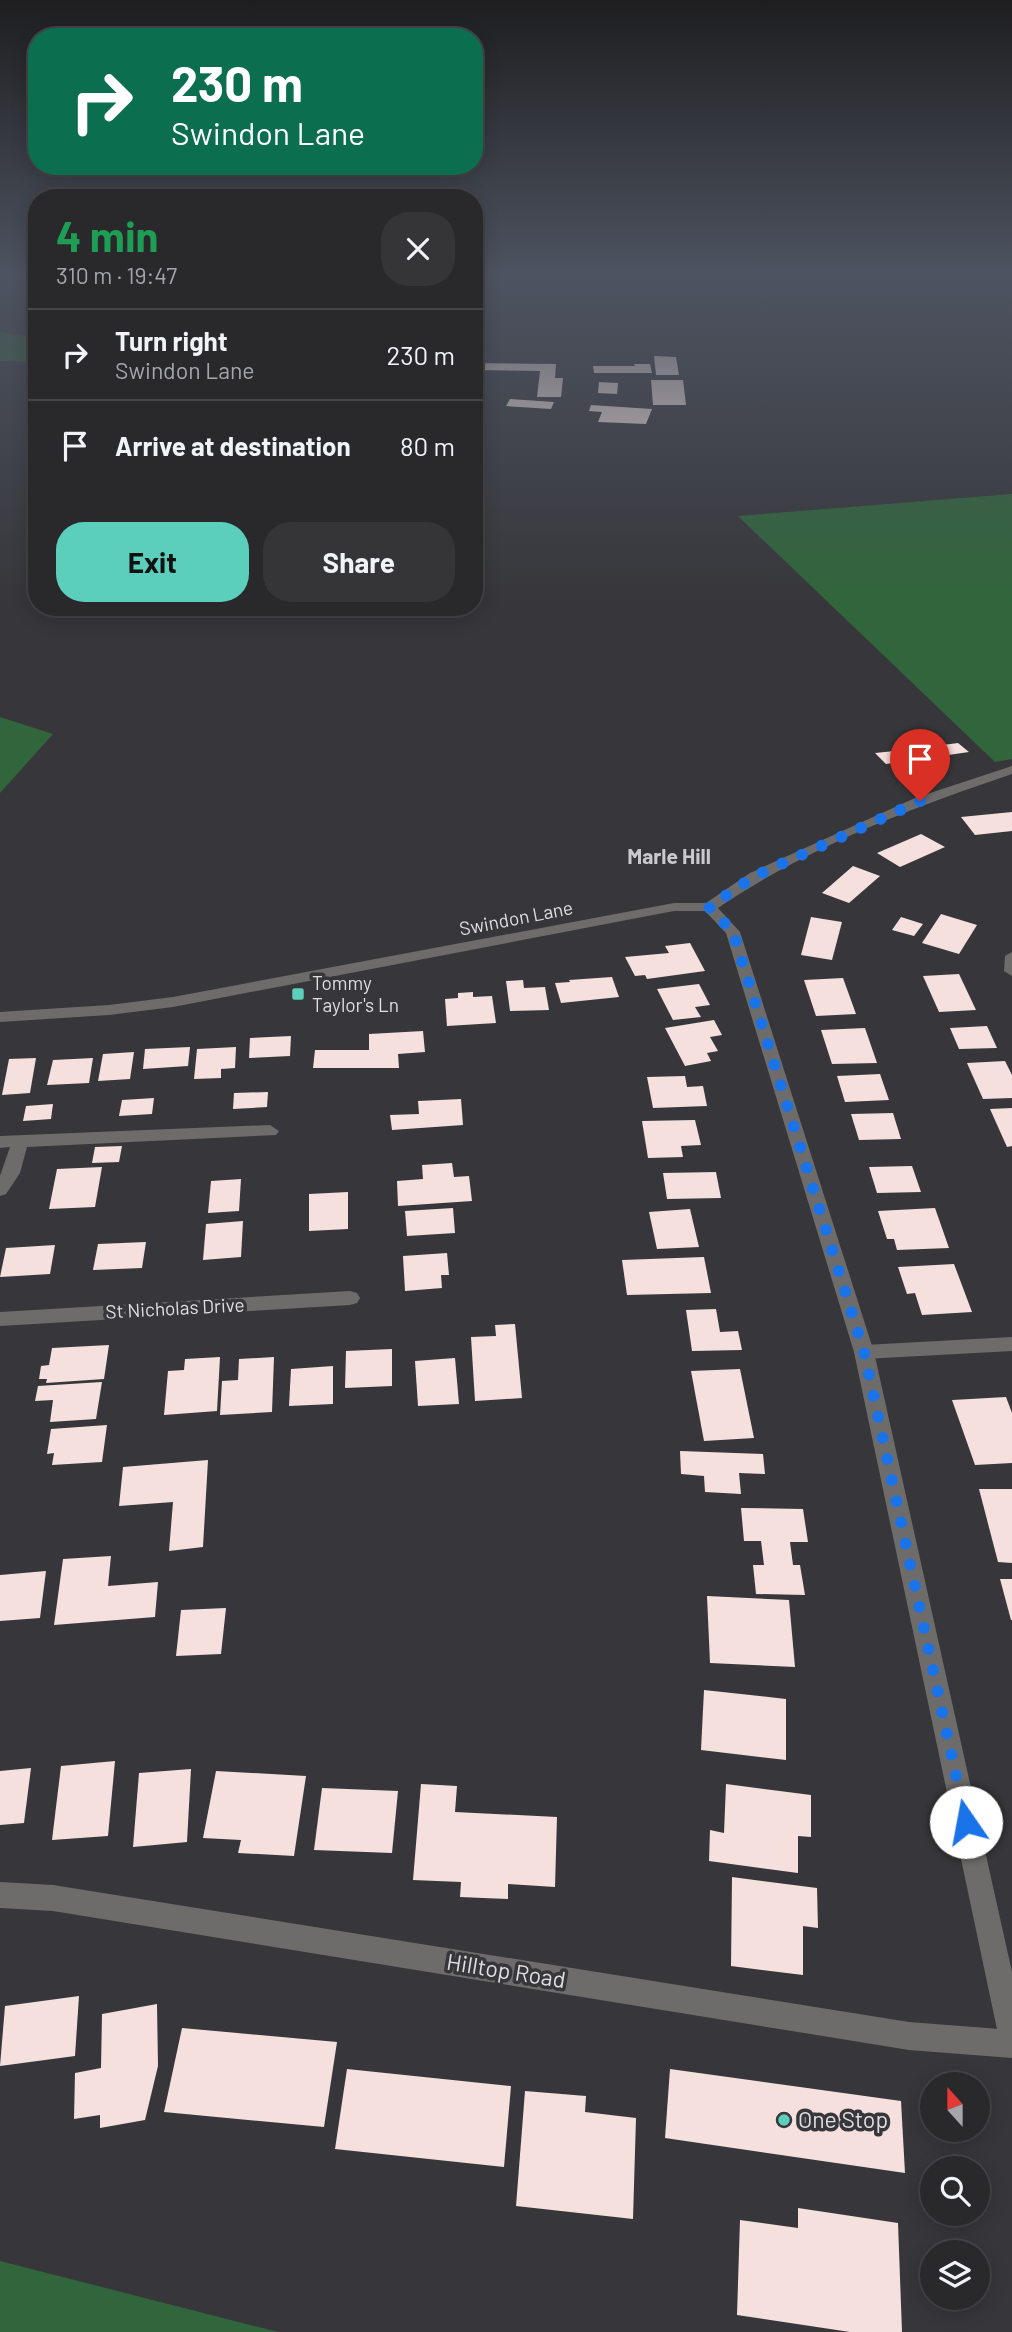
<!DOCTYPE html>
<meta charset="utf-8">
<style>
body{margin:0;font-family:Barlow,sans-serif;background:#353538;color:#f1f3f6;height:100vh;display:flex;flex-direction:column;font-size:26px;white-space:nowrap}
*{box-sizing:border-box;margin:0}
p{font-size:23px;color:#a5a6a9}
.icon{flex:none;width:38px;height:38px;fill:none;stroke:currentColor;stroke-width:2;stroke-linecap:round;stroke-linejoin:round}
.map{position:relative;flex:1;overflow:hidden}
.panel{position:absolute;left:28px;top:189px;width:455px;height:427px;display:flex;flex-direction:column;background:#29292c;border-radius:28px;box-shadow:0 4px 18px #0003,0 0 0 2px #454548}
.panel>*{flex:none}
.top-card{position:absolute;left:28px;top:28px;width:455px;height:147px;border-radius:28px;box-shadow:0 4px 18px #0003,0 0 0 2px #454548;background:#0b6e4f;color:#fff;overflow:hidden}
.needle{width:46px;rotate:339deg}
.tools{position:absolute;left:920px;top:2072px;display:grid;gap:14px}
.tools a{display:grid;place-items:center;width:70px;height:70px;border-radius:50%;background:#29292c;box-shadow:0 4px 18px #0003,0 0 0 2px #454548;font-size:35px}
.pin{position:absolute;display:grid;place-items:center;width:60px;height:60px;color:#fff;margin:-72px -30px;border-radius:50% 50% 50% 0;rotate:-45deg;box-shadow:0 0 7px #0007}
.pin .icon{rotate:45deg}
.me{position:absolute;width:77px;margin:-38px;rotate:348deg;stroke-linejoin:round;filter:drop-shadow(0 0 5px #0008)}
.turn{display:flex;align-items:center;gap:24px;height:147px;padding:0 28px;font-size:32px}
.turn .icon{width:91px;height:91px;stroke-width:2.5}
.turn b{display:block;font-size:49px;line-height:60px}
.round{display:grid;place-items:center;flex:none;width:74px;height:74px;border-radius:28px;background:#353538}
.headline{display:flex;align-items:center;justify-content:space-between;height:119px;padding:0 28px}
h1{font-size:42px;font-weight:700;line-height:52px;color:#1e9e55}
.action{display:flex;gap:14px;margin-top:auto;padding:14px 28px}
.action a{flex:1;height:80px;border-radius:28px;background:#5bcebc;color:#111;font-size:28px;font-weight:700;line-height:80px;text-align:center}
.action a+a{background:#353538;color:#f1f3f6}
ul{padding:0;list-style:none}
li{display:flex;align-items:center;gap:21px;height:91px;padding:0 28px;border-top:2px solid #454548}
li div{flex:1}
li b{display:block;font-size:26px}
li em{font-style:normal}
.map>svg:first-child{display:block}
.green{fill:#31653b}
.building{fill:#f5e0de}
.lines{fill:none;stroke-linecap:round;stroke-linejoin:round}
.minor{fill:#6e6c6b;fill-rule:evenodd}
.tertiary{fill:#6e6c6b;fill-rule:evenodd}
.primary{fill:#a39e9e;fill-rule:evenodd}
.route{stroke:#1a73e8;stroke-width:12;stroke-dasharray:0 21.6}
.poi-dot{fill:#5bcebc;stroke:#37373b;stroke-width:2.5}
.labels{text-anchor:middle;stroke-width:7;stroke-linejoin:round;paint-order:stroke}
.street-label{font-size:19px;fill:#dfdfe2;stroke:#37373b}
.poi-label{font-size:19px;fill:#dfdfe2;stroke:#37373b;text-anchor:start}
.far-district-label{font-size:21px;font-weight:bold;fill:#cacace;stroke:#37373b}
.near-street-label{font-size:23px;fill:#dfdfe2;stroke:#37373b}
.near-poi-label{font-size:23px;fill:#dfdfe2;stroke:#37373b;text-anchor:start}
</style>
<div class="map">
<svg width="1012" height="2332" viewBox="0 0 1012 2332">
<rect width="100%" height="100%" fill="#37373b"/>
<g class="green">
<polygon points="0,332 37,338 37,362 0,361"/>
<polygon points="1012,494 1012,759 995,762 738,516"/>
<polygon points="0,717 53,734 0,793"/>
<polygon points="0,2261 278,2332 0,2332"/>
</g>
<g class="building">
<polygon points="654,356 676,357 679,375 656,375"/>
<polygon points="474,363 556,364 555,378 563,378 561,397 537,397 540,371 474,370"/>
<polygon points="634,364 650,364 652,373 594,373 593,366 635,366"/>
<polygon points="651,380 683,380 686,405 653,405"/>
<polygon points="599,382 618,383 617,394 598,393"/>
<polygon points="510,399 554,402 551,409 506,406"/>
<polygon points="591,405 652,409 646,424 598,422 602,412 589,411"/>
<polygon points="930,741 935,746 958,743 969,752 886,764 875,753 914,749 909,744"/>
<polygon points="1012,812 1012,831 975,835 961,817"/>
<polygon points="921,834 945,847 900,867 877,853"/>
<polygon points="853,866 880,876 849,903 822,893"/>
<polygon points="941,914 977,925 959,954 922,943"/>
<polygon points="811,917 842,922 832,960 801,955"/>
<polygon points="901,917 923,924 914,936 892,930"/>
<polygon points="690,943 705,971 647,979 645,975 635,976 625,957 669,953 665,946"/>
<polygon points="959,974 976,1010 939,1012 923,976"/>
<polygon points="612,977 619,997 561,1003 555,983 570,982 569,980"/>
<polygon points="843,978 856,1014 816,1016 804,980"/>
<polygon points="523,980 524,988 545,987 549,1010 510,1011 506,981"/>
<polygon points="699,984 710,1005 695,1007 701,1017 673,1020 657,989"/>
<polygon points="473,992 473,997 492,996 496,1023 447,1026 445,999 458,998 458,993"/>
<polygon points="714,1020 722,1035 710,1037 718,1051 707,1053 711,1061 685,1066 665,1028"/>
<polygon points="987,1026 997,1048 959,1049 950,1028"/>
<polygon points="865,1028 877,1063 832,1064 821,1030"/>
<polygon points="423,1031 425,1052 398,1054 399,1068 313,1068 315,1050 369,1050 369,1034"/>
<polygon points="291,1036 290,1056 249,1058 250,1038"/>
<polygon points="190,1047 188,1066 143,1069 145,1049"/>
<polygon points="236,1047 235,1068 221,1069 221,1078 194,1079 197,1049"/>
<polygon points="134,1052 130,1079 98,1081 103,1054"/>
<polygon points="36,1058 30,1093 2,1095 9,1059"/>
<polygon points="93,1058 89,1083 47,1085 53,1060"/>
<polygon points="1005,1061 1012,1075 1012,1098 983,1099 967,1063"/>
<polygon points="880,1074 889,1100 845,1102 837,1076"/>
<polygon points="685,1076 687,1087 703,1086 707,1106 653,1108 647,1077"/>
<polygon points="268,1092 267,1107 233,1109 234,1093"/>
<polygon points="154,1098 152,1114 119,1116 122,1100"/>
<polygon points="461,1099 463,1125 392,1130 390,1115 419,1114 418,1101"/>
<polygon points="53,1104 51,1119 23,1121 26,1106"/>
<polygon points="1012,1108 1012,1146 1007,1147 990,1109"/>
<polygon points="893,1113 901,1139 859,1140 851,1114"/>
<polygon points="695,1120 701,1145 681,1146 683,1157 648,1158 642,1121"/>
<polygon points="122,1146 119,1162 92,1163 95,1147"/>
<polygon points="452,1163 454,1177 469,1176 472,1201 398,1206 397,1181 423,1179 422,1165"/>
<polygon points="912,1166 921,1192 877,1193 869,1167"/>
<polygon points="102,1167 95,1207 49,1209 57,1169"/>
<polygon points="716,1172 721,1198 667,1199 663,1173"/>
<polygon points="241,1179 239,1211 208,1213 211,1181"/>
<polygon points="348,1192 348,1229 309,1231 309,1194"/>
<polygon points="453,1208 455,1233 407,1236 405,1211"/>
<polygon points="935,1208 949,1248 897,1250 894,1239 887,1239 878,1211"/>
<polygon points="690,1209 699,1247 657,1249 649,1212"/>
<polygon points="243,1221 241,1257 203,1260 206,1224"/>
<polygon points="146,1242 142,1268 93,1270 98,1244"/>
<polygon points="55,1245 50,1274 0,1277 6,1248"/>
<polygon points="447,1253 449,1275 441,1275 442,1288 405,1291 403,1256"/>
<polygon points="704,1257 711,1293 627,1295 622,1260"/>
<polygon points="954,1264 972,1312 922,1315 915,1293 907,1294 898,1267"/>
<polygon points="716,1309 720,1332 738,1331 742,1350 692,1351 686,1310"/>
<polygon points="515,1324 522,1398 475,1401 471,1337 496,1336 495,1325"/>
<polygon points="109,1345 104,1379 46,1383 47,1379 39,1379 41,1366 49,1365 52,1348"/>
<polygon points="392,1349 392,1386 345,1388 346,1351"/>
<polygon points="220,1357 217,1411 164,1415 168,1371 184,1370 185,1359"/>
<polygon points="274,1357 272,1412 220,1415 222,1381 238,1380 239,1359"/>
<polygon points="455,1358 459,1404 418,1406 415,1361"/>
<polygon points="333,1366 333,1404 289,1406 291,1369"/>
<polygon points="740,1369 754,1438 704,1441 691,1371"/>
<polygon points="102,1382 96,1419 50,1422 53,1400 35,1401 38,1386"/>
<polygon points="1006,1397 1012,1413 1012,1463 975,1465 952,1400"/>
<polygon points="107,1425 102,1462 52,1465 54,1453 47,1454 51,1429"/>
<polygon points="680,1451 763,1454 765,1474 739,1473 741,1494 705,1492 704,1476 681,1474"/>
<polygon points="208,1460 203,1547 169,1551 173,1502 119,1506 123,1467"/>
<polygon points="979,1489 1012,1489 1012,1563 998,1562"/>
<polygon points="741,1508 803,1509 808,1542 790,1542 793,1565 800,1565 805,1595 756,1594 753,1565 764,1565 761,1541 744,1541"/>
<polygon points="111,1556 108,1586 158,1582 155,1617 54,1625 63,1559"/>
<polygon points="46,1571 40,1618 0,1621 0,1575"/>
<polygon points="1000,1579 1012,1579 1012,1620 1011,1620"/>
<polygon points="707,1596 789,1600 795,1667 710,1663"/>
<polygon points="226,1608 221,1654 176,1656 181,1610"/>
<polygon points="704,1690 786,1699 786,1760 701,1750"/>
<polygon points="115,1761 108,1836 52,1840 61,1766"/>
<polygon points="31,1768 24,1823 0,1825 0,1771"/>
<polygon points="191,1769 187,1842 133,1847 139,1773"/>
<polygon points="216,1771 306,1776 294,1856 238,1853 241,1840 203,1838"/>
<polygon points="421,1784 457,1786 455,1812 557,1817 555,1887 508,1884 508,1899 483,1898 460,1897 461,1882 413,1880"/>
<polygon points="726,1784 811,1795 811,1837 798,1836 798,1873 709,1861 710,1830 724,1833"/>
<polygon points="322,1788 398,1791 392,1853 314,1850"/>
<polygon points="732,1877 817,1888 818,1928 803,1926 803,1975 731,1966"/>
<polygon points="79,1996 75,2056 0,2066 5,2006"/>
<polygon points="157,2004 158,2066 145,2120 100,2128 100,2115 74,2119 75,2073 101,2068 102,2014"/>
<polygon points="182,2028 337,2042 324,2127 164,2112"/>
<polygon points="347,2069 511,2086 504,2167 335,2149"/>
<polygon points="670,2069 901,2101 905,2173 665,2138"/>
<polygon points="525,2091 586,2096 585,2112 636,2118 633,2219 516,2206"/>
<polygon points="798,2208 898,2223 902,2332 850,2332 737,2315 740,2220 798,2228"/>
</g>
<g class="lines">
<g class="minor">
<polygon points="1012,952 1012,976 1004,971 1005,956"/>
<polygon points="270,1125 279,1131 276,1135 27,1147 20,1173 6,1194 0,1196 0,1176 10,1147 0,1148 0,1136"/>
<polygon points="350,1291 357,1293 360,1298 357,1303 350,1305 0,1326 0,1312"/>
<polygon points="1012,1337 1012,1351 864,1359 857,1357 854,1352 857,1347 864,1345"/>
<polygon points="0,1882 53,1885 909,2022 1012,2030 1012,2058 909,2050 53,1911 0,1908"/>
</g>
<path class="tertiary" d="M1012,766V774C911,808 806,848 718,908L740,932L874,1352L1012,1972V2048L1002,2044L998,2034L854,1352L726,933L705,911H674L173,1007L109,1015L0,1022V1012L109,1005L173,997L674,903H706L750,873L915,798Z"/>
<polygon class="primary" points="1000,273 1012,274 1012,279 1001,274"/>
</g>
<linearGradient id="sky" x2="0" y2="1"><stop stop-color="#1e1e20"/><stop offset="0.46" stop-color="#4d5360"/><stop offset="1" stop-color="#4d5360" stop-opacity="0"/></linearGradient>
<rect width="1012" height="599" fill="url(#sky)"/>
<g class="lines">
<polyline class="route" points="920,801 755,876 709,907 733,932 864,1352 966,1822"/>
</g>
<g class="poi-dot">
<rect x="291" y="987" width="14" height="14" rx="3.5"/>
<circle cx="784" cy="2120" r="7"/>
</g>
<g class="labels">
<g class="street-label">
<text transform="translate(516 918) rotate(-11)" y="7">Swindon Lane</text>
<text transform="translate(175 1308) rotate(-3)" y="7">St Nicholas Drive</text>
</g>
<g class="poi-label">
<text x="312" y="990">Tommy<tspan x="312" dy="22">Taylor's Ln</tspan></text>
</g>
<g class="far-district-label">
<text x="669" y="864">Marle Hill</text>
</g>
<g class="near-street-label">
<text transform="translate(506 1971) rotate(9)" y="8">Hilltop Road</text>
</g>
<g class="near-poi-label">
<text x="798" y="2128">One Stop</text>
</g>
</g>
</svg>
<div class="tools">
<a><svg class="needle" viewBox="-14 -14 28 28"><path d="M0-13l5 13h-10z" fill="#e53935"/><path d="M0 13l5-13h-10z" fill="#a5a6a9"/></svg></a>
<a><svg class="icon" aria-label="search" viewBox="0 0 24 24"><circle cx="10" cy="10" r="6"/><path d="M15 15l6 6"/></svg></a>
<a><svg class="icon" aria-label="layers" viewBox="0 0 24 24"><path d="M12 4l9 5-9 5-9-5zM3 14l9 5 9-5"/></svg></a>
</div>
<div class="pin" style="left:920px;top:801px;background:#d93025"><svg class="icon" aria-label="arrive" viewBox="0 0 24 24"><path d="M6 21V4h12l-3 4 3 4H6"/></svg></div>
<svg class="me" style="left:966px;top:1822px" viewBox="-20 -20 40 40"><circle r="19" fill="#fff"/><path d="M0-13L10 11 0 6-10 11z" fill="#1a73e8"/></svg>
<div class="top-card">
<div class="turn"><svg class="icon" aria-label="right" viewBox="0 0 24 24"><path d="M7 20v-9h11M14 6l5 5-5 5"/></svg><div><b>230 m</b>Swindon Lane</div></div>
</div>
<section class="panel">
<div class="headline"><div><h1>4 min</h1><p>310 m · 19:47</p></div><a class="round"><svg class="icon" aria-label="close" viewBox="0 0 24 24"><path d="M6 6l12 12M18 6L6 18"/></svg></a></div>
<ul>
<li><svg class="icon" aria-label="right" viewBox="0 0 24 24"><path d="M7 20v-9h11M14 6l5 5-5 5"/></svg><div><b>Turn right</b><p>Swindon Lane</p></div><em>230 m</em></li>
<li><svg class="icon" aria-label="arrive" viewBox="0 0 24 24"><path d="M6 21V4h12l-3 4 3 4H6"/></svg><div><b>Arrive at destination</b></div><em>80 m</em></li>
</ul>
<div class="action"><a>Exit</a><a>Share</a></div>
</section>
</div>
